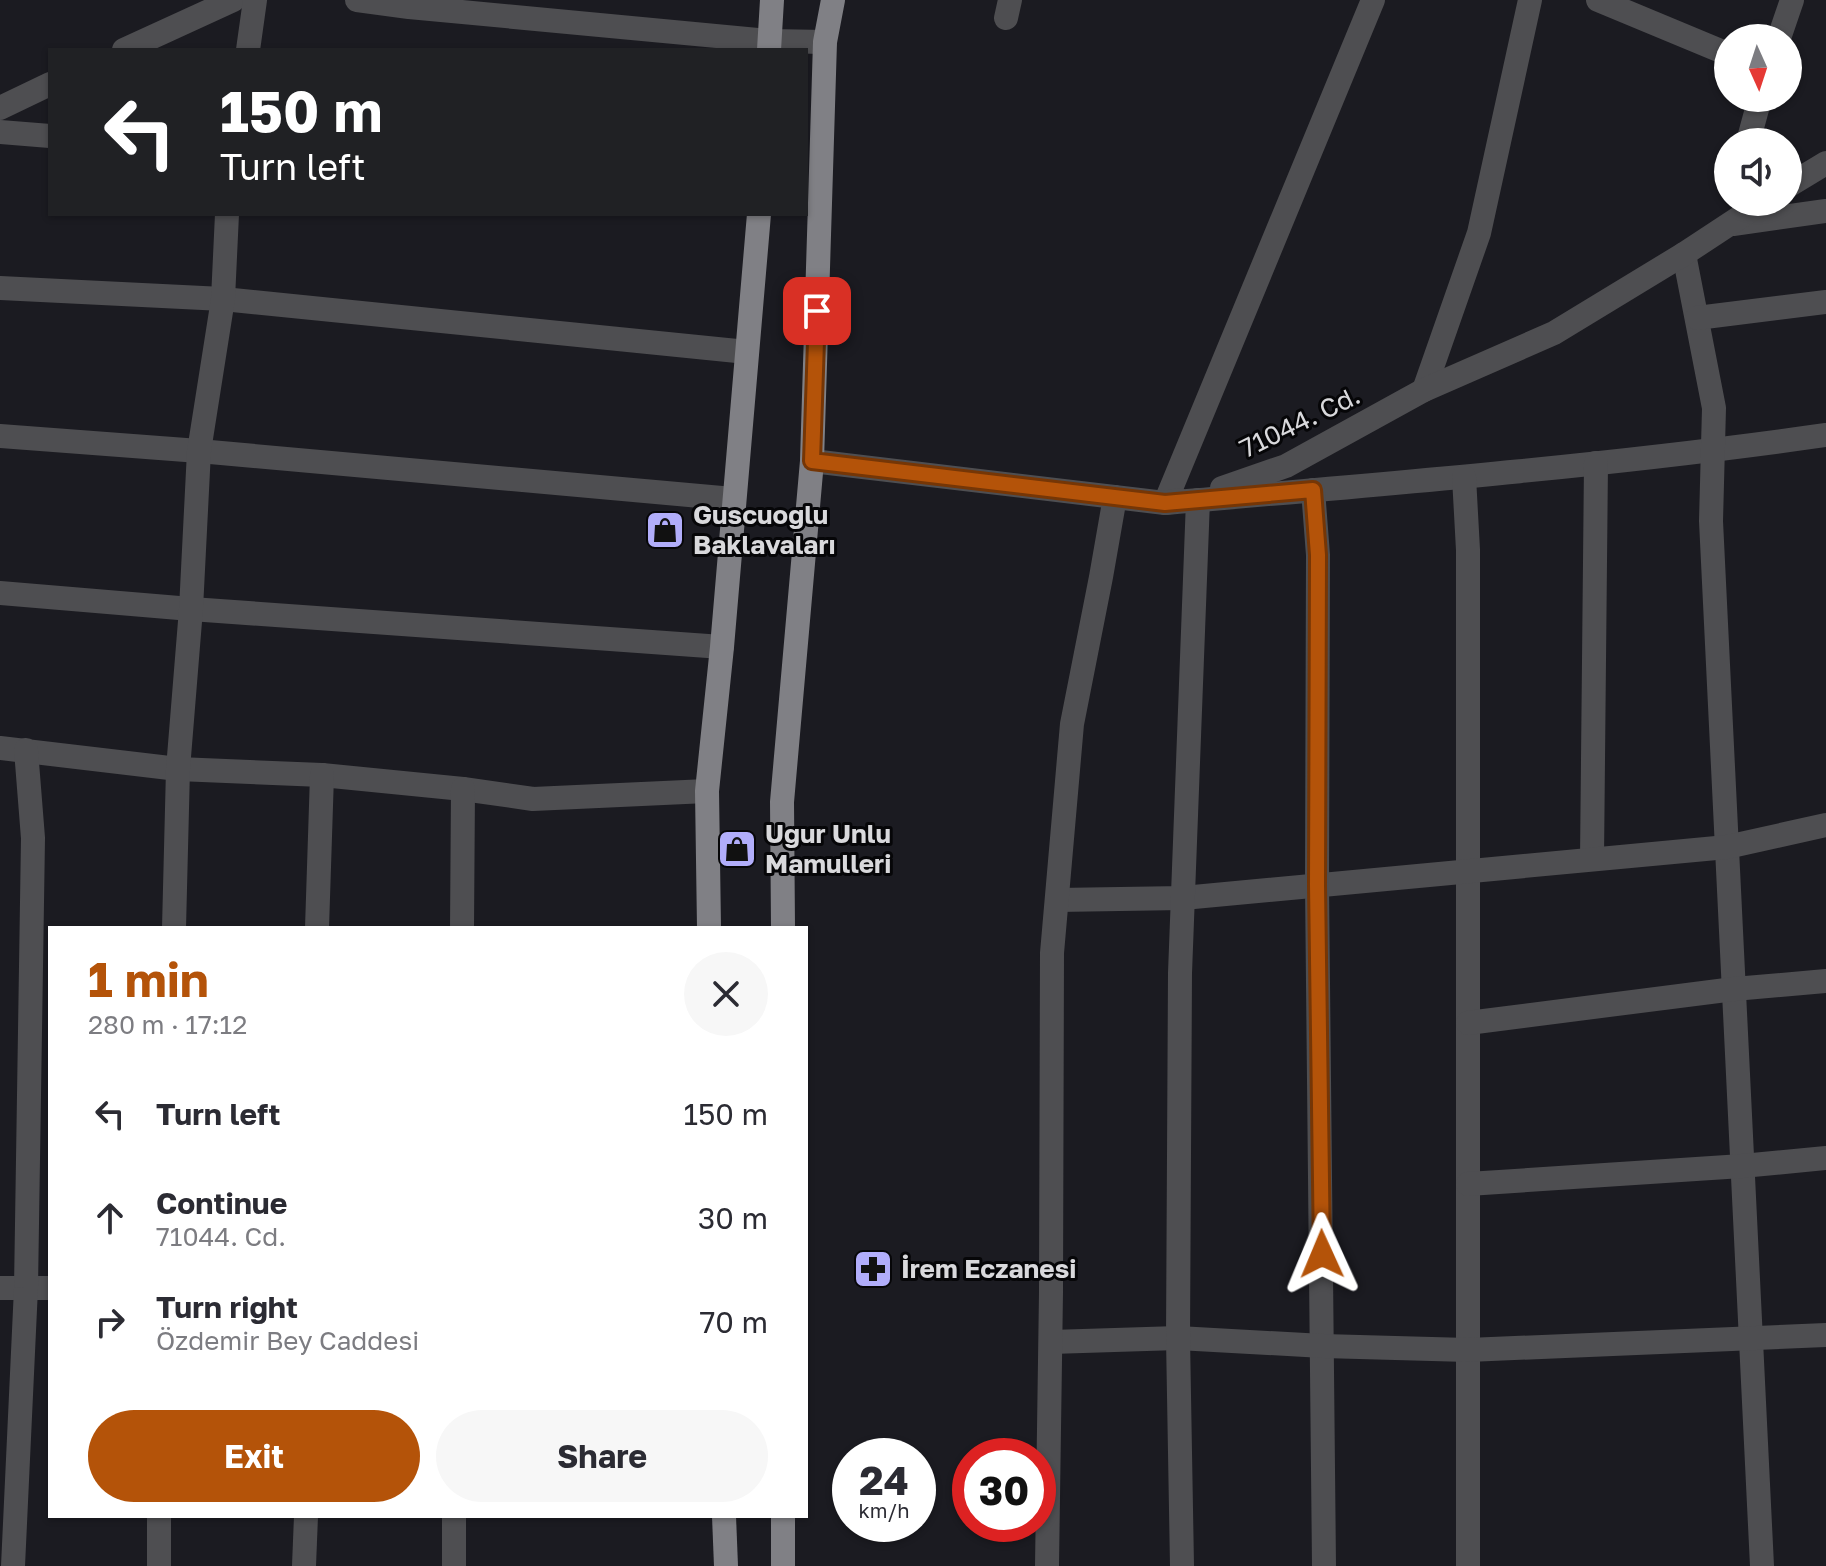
<!DOCTYPE html>
<meta charset="utf-8">
<style>
body{margin:0;font-family:"Golos Text",sans-serif;background:#f7f7f7;color:#2b2b33;height:100vh;display:flex;flex-direction:column;font-size:30px;white-space:nowrap}
*{box-sizing:border-box;margin:0}
p{font-size:26px;color:#7c7c81}
.icon{flex:none;width:44px;height:44px;fill:none;stroke:currentColor;stroke-width:2;stroke-linecap:round;stroke-linejoin:round}
.map{position:relative;flex:1;overflow:hidden}
.side{position:absolute;left:48px;top:926px;width:760px;height:592px;display:flex;flex-direction:column;background:#fff;border-radius:0px;box-shadow:0 2px 6px #0004}
.side>*{flex:none}
.guide{position:absolute;left:48px;top:48px;width:760px;height:168px;border-radius:0px;box-shadow:0 2px 6px #0004;background:#202124;color:#fff;overflow:hidden}
.needle{width:52px;rotate:177deg}
.tools{position:absolute;left:1714px;top:24px;display:grid;gap:16px}
.tools a{display:grid;place-items:center;width:88px;height:88px;border-radius:50%;background:#fff;box-shadow:0 2px 6px #0004;font-size:40px}
.speed{position:absolute;left:832px;top:1438px;display:flex;gap:16px;font-size:40px;font-weight:700;text-align:center}
.speed>*{display:grid;place-content:center;width:104px;height:104px;border-radius:50%;background:#fff;box-shadow:0 2px 6px #0004;line-height:1}
.speed small{font-size:20px;font-weight:400}
.speed .limit{border:12px solid #d22;background:#fff;color:#111}
.pin{position:absolute;display:grid;place-items:center;width:68px;height:68px;color:#fff;margin:-34px;border-radius:16px;box-shadow:0 4px 12px #0006}
.me{position:absolute;width:88px;margin:-44px;rotate:359deg;stroke-linejoin:round;filter:drop-shadow(0 0 6px #0008)}
.turn{display:flex;align-items:center;gap:28px;height:168px;padding:0 40px;font-size:36px}
.turn .icon{width:104px;height:104px;stroke-width:2.5}
.turn b{display:block;font-size:56px;line-height:68px}
.round{display:grid;place-items:center;flex:none;width:84px;height:84px;border-radius:42px;background:#f7f7f7}
.headline{display:flex;align-items:center;justify-content:space-between;height:136px;padding:0 40px}
h1{font-size:48px;font-weight:700;line-height:60px;color:#b45309}
.button{display:flex;gap:16px;margin-top:auto;padding:16px 40px}
.button a{flex:1;height:92px;border-radius:48px;background:#b45309;color:#fff;font-size:32px;font-weight:700;line-height:92px;text-align:center}
.button a+a{background:#f7f7f7;color:#2b2b33}
ul{padding:0;list-style:none}
li{display:flex;align-items:center;gap:24px;height:104px;padding:0 40px}
li div{flex:1}
li b{display:block;font-size:30px}
li em{font-style:normal}
.map>svg:first-child{display:block}
.lines{fill:none;stroke-linecap:round;stroke-linejoin:round}
.minor{stroke:#4e4e51;stroke-width:24}
.major{stroke:#808085;stroke-width:24}
.route-casing{stroke:#753606;stroke-width:20}
.route{stroke:#b45309;stroke-width:14}
.labels{text-anchor:middle;stroke-width:6;stroke-linejoin:round;paint-order:stroke}
.street-label{font-size:26px;fill:#d9d9dc;stroke:#060608}
.poi-label{font-size:26px;font-weight:bold;fill:#d9d9dc;stroke:#060608;text-anchor:start}
</style>
<div class="map">
<svg width="1826" height="1566" viewBox="0 0 1826 1566">
<rect width="100%" height="100%" fill="#1b1b21"/>
<g class="lines">
<g class="minor">
<polyline points="357,0 409,7 770,41 825,42"/>
<path d="M1373,0L1165,503C1386,484 1607,466 1826,435"/>
<polyline points="1598,0 1728,54"/>
<polyline points="1006,18 1010,0"/>
<polyline points="1779,38 1792,0"/>
<polyline points="124,50 233,0"/>
<polyline points="248,50 255,0"/>
<polyline points="0,108 50,84"/>
<polyline points="0,132 50,136"/>
<polyline points="1748,142 1760,98"/>
<polyline points="1788,186 1826,163"/>
<polyline points="1733,224 1826,211"/>
<polyline points="1684,254 1714,408 1711,521 1762,1566"/>
<polyline points="0,288 223,299 747,352"/>
<polyline points="1697,318 1826,302"/>
<polyline points="1424,390 1479,233 1530,0"/>
<polyline points="0,436 199,451 733,499"/>
<polyline points="812,461 1165,503 1179,500"/>
<polyline points="1464,477 1468,550 1468,1566"/>
<polyline points="1222,488 1286,466 1424,390 1554,333 1684,254 1763,202"/>
<polyline points="1313,490 1318,555 1317,885 1324,1566"/>
<polyline points="0,593 191,609 722,647"/>
<polyline points="0,748 178,769 322,775 463,789 533,799 707,791"/>
<polyline points="1592,859 1596,463"/>
<polyline points="1057,900 1183,898 1727,847 1826,825"/>
<polyline points="174,928 178,769 191,609 199,451 223,299 227,214"/>
<polyline points="317,928 322,775"/>
<polyline points="462,928 463,789"/>
<polyline points="1468,1023 1734,989 1826,981"/>
<polyline points="1468,1184 1742,1166 1826,1158"/>
<polyline points="0,1288 50,1288"/>
<polyline points="1051,1342 1178,1338 1323,1346 1468,1350 1826,1335"/>
<polyline points="159,1516 159,1566"/>
<polyline points="13,1566 26,1288 33,838 26,750"/>
<polyline points="304,1566 306,1516"/>
<polyline points="454,1566 454,1516"/>
<polyline points="1047,1566 1051,1292 1052,953 1072,724 1101,577 1115,497"/>
<polyline points="1182,1566 1178,1338 1180,973 1198,500"/>
</g>
<g class="major">
<polyline points="769,50 772,0"/>
<polyline points="709,928 707,791 722,647 759,214"/>
<polyline points="783,928 782,802 812,461 825,42 833,0"/>
<polyline points="724,1516 726,1566"/>
<polyline points="783,1566 783,1516"/>
</g>
</g>
<g class="lines">
<g class="route-casing">
<polyline id="route" points="817,311 812,461 1165,503 1313,490 1318,555 1317,885 1322,1254"/>
</g>
<use href="#route" class="route"/>
</g>
<defs>
<g id="shop-square" transform="scale(2)"><rect x="-9" y="-9" width="18" height="18" rx="4" fill="#b1adfa" stroke="#060608"/><path d="M-5-2.5h2.3a2.7 3.5 0 0 1 5.4 0H5L5.5 6h-11ZM-1.5-2.5h3a1.5 2.3 0 0 0-3 0Z" fill="#111"/></g>
<g id="pharmacy-square" transform="scale(2)"><rect x="-9" y="-9" width="18" height="18" rx="4" fill="#b1adfa" stroke="#060608"/><path d="M-2-6h4v4h4v4h-4v4h-4v-4h-4v-4h4Z" fill="#111"/></g>
</defs>
<g fill-rule="evenodd">
<use href="#shop-square" x="665" y="530"/>
<use href="#shop-square" x="737" y="849"/>
<use href="#pharmacy-square" x="873" y="1269"/>
</g>
<g class="labels">
<g class="street-label">
<text transform="translate(1300 422) rotate(-26)" y="9">71044. Cd.</text>
</g>
<g class="poi-label">
<text x="693" y="524">Guscuoglu<tspan x="693" dy="30">Baklavaları</tspan></text>
<text x="765" y="843">Ugur Unlu<tspan x="765" dy="30">Mamulleri</tspan></text>
<text x="901" y="1278">İrem Eczanesi</text>
</g>
</g>
</svg>
<div class="tools">
<a><svg class="needle" viewBox="-14 -14 28 28"><path d="M0-13l5 13h-10z" fill="#e53935"/><path d="M0 13l5-13h-10z" fill="#7c7c81"/></svg></a>
<a><svg class="icon" aria-label="sound" viewBox="0 0 24 24"><path d="M4 9h4l5-4v14l-5-4H4zM17 9q2 3 0 6"/></svg></a>
</div>
<div class="speed"><div>24<small>km/h</small></div><div class="limit">30</div></div>
<div class="pin" style="left:817px;top:311px;background:#d93025"><svg class="icon" aria-label="arrive" viewBox="0 0 24 24"><path d="M6 21V4h12l-3 4 3 4H6"/></svg></div>
<svg class="me" style="left:1322px;top:1254px" viewBox="-20 -20 40 40"><path d="M0-17L14 15 0 8-14 15z" fill="#b45309" stroke="#fff" stroke-width="4"/></svg>
<div class="guide">
<div class="turn"><svg class="icon" aria-label="left" viewBox="0 0 24 24"><path d="M17 20v-9H6M10 6l-5 5 5 5"/></svg><div><b>150 m</b>Turn left</div></div>
</div>
<section class="side">
<div class="headline"><div><h1>1 min</h1><p>280 m · 17:12</p></div><a class="round"><svg class="icon" aria-label="close" viewBox="0 0 24 24"><path d="M6 6l12 12M18 6L6 18"/></svg></a></div>
<ul>
<li><svg class="icon" aria-label="left" viewBox="0 0 24 24"><path d="M17 20v-9H6M10 6l-5 5 5 5"/></svg><div><b>Turn left</b></div><em>150 m</em></li>
<li><svg class="icon" aria-label="ahead" viewBox="0 0 24 24"><path d="M12 20V5M6 11l6-6 6 6"/></svg><div><b>Continue</b><p>71044. Cd.</p></div><em>30 m</em></li>
<li><svg class="icon" aria-label="right" viewBox="0 0 24 24"><path d="M7 20v-9h11M14 6l5 5-5 5"/></svg><div><b>Turn right</b><p>Özdemir Bey Caddesi</p></div><em>70 m</em></li>
</ul>
<div class="button"><a>Exit</a><a>Share</a></div>
</section>
</div>
